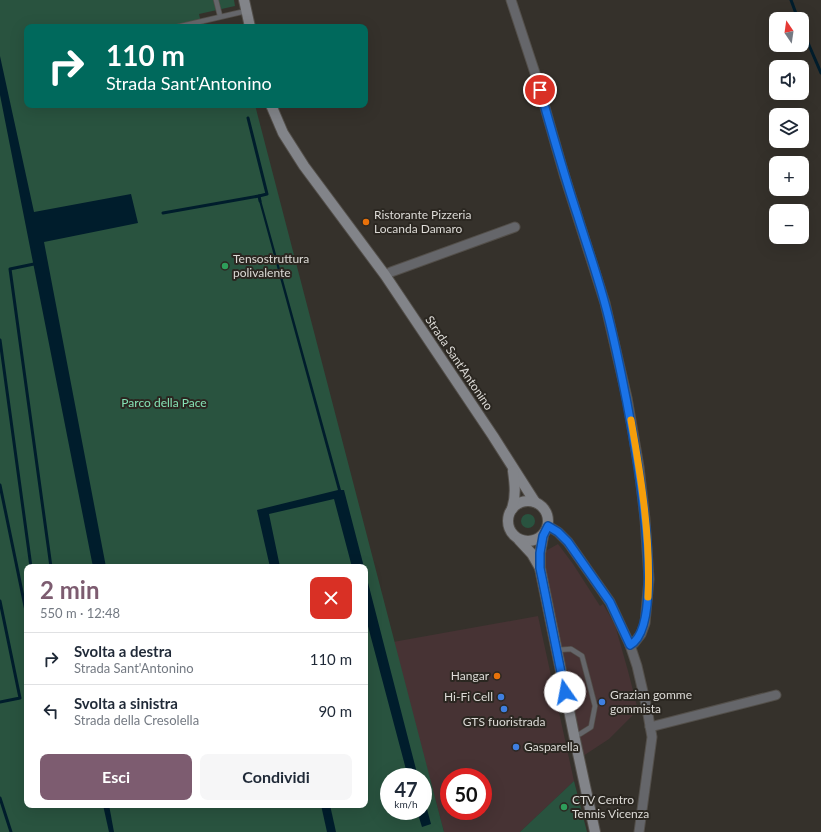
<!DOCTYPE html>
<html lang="it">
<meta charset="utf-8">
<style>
body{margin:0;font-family:Lato,sans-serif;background:#f6f6f7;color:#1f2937;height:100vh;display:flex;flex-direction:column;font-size:15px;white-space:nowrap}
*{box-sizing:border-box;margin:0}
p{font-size:13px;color:#747a83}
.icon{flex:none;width:22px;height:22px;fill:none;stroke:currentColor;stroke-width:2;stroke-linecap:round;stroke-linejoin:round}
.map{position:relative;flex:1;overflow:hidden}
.details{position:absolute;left:24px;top:564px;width:344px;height:244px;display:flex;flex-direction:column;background:#fff;border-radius:8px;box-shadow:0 4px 16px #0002}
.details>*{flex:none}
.banner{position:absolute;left:24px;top:24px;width:344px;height:84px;border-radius:8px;box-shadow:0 4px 16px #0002;background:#00695c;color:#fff;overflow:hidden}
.needle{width:26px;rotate:347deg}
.controls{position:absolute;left:769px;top:12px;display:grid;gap:8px}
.controls a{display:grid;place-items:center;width:40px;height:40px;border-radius:8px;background:#fff;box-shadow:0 4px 16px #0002;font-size:20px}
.speed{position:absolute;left:380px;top:768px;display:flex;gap:8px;font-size:20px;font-weight:700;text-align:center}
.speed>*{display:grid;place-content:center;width:52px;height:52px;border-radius:50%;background:#fff;box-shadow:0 4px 16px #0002;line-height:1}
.speed small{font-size:10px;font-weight:400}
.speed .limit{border:6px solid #d22;background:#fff;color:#111}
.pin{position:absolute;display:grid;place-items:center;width:34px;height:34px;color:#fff;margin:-17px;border:2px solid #fff;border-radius:50%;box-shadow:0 1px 4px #0007}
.me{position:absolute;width:44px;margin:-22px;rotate:348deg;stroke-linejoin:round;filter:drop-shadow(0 0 3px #0008)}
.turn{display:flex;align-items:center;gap:14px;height:84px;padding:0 16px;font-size:18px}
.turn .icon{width:52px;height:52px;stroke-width:2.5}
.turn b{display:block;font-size:28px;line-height:34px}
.round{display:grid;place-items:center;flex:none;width:42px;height:42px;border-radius:8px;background:#f6f6f7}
.summary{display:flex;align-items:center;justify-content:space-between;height:68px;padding:0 16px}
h1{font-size:24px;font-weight:700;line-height:30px;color:#7d5c70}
.cta{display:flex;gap:8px;margin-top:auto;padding:8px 16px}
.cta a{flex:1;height:46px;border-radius:8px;background:#7d5c70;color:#fff;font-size:16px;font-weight:700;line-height:46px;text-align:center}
.cta a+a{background:#f6f6f7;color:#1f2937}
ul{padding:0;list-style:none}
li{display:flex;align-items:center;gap:12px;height:52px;padding:0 16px;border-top:1px solid #e0e1e3}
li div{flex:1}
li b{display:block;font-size:15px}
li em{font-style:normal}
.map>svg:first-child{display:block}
.commercial{fill:#473334;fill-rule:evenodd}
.green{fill:#29533f;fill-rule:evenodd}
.water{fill:#001d2c}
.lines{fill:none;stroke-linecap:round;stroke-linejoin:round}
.stream{stroke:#001d2c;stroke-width:3}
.service-casing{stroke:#534f4a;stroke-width:6}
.minor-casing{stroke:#534f4a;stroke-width:11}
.secondary-casing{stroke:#534f4a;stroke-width:12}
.service{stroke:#65666a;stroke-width:4.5}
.minor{stroke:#65666a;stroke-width:9}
.secondary{stroke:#828489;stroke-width:10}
.route-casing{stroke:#114b97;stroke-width:10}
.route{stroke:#1a73e8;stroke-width:7}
.slow{stroke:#f59e0b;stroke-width:7}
.food-dot{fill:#e8710a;stroke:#2b2721;stroke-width:1.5}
.leisure-dot{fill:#2e9e5b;stroke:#2b2721;stroke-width:1.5}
.shop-dot{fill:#3f7fe0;stroke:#2b2721;stroke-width:1.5}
.labels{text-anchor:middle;stroke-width:4;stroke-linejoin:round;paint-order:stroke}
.poi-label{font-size:12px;fill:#dcdad6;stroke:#2b2721;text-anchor:start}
.street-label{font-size:12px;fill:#dcdad6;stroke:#2b2721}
.park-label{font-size:12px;fill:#85e1b4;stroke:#2b2721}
</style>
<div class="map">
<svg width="821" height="832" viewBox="0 0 821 832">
<rect width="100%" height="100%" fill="#35312b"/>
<g class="commercial">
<polygon points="558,544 573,564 600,606 603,604 615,625 628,671 638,710 609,739 583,756 542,553"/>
<path d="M538,616L574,781L520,832H444L393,642ZM449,777H483V811H449Z"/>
</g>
<g class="green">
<path d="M0,0H234L235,6L199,14L202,27H27V105H255L444,832H0ZM27,567H365V805H27ZM389,777H423V811H389Z"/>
<circle cx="528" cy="521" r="7"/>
<polygon points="574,781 587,832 520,832"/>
</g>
<g class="water">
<polygon points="0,56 34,212 131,194 138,223 44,242 106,567 93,567 0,95"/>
<polygon points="261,200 341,490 344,490 364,567 352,567 334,499 269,514 280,567 270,567 257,510 338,490 259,201"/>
<polygon points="365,571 418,777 419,777 408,777 365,615"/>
<polygon points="423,794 431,824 422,827 417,811 423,811"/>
<polygon points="103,805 109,805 114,832 109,832"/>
<polygon points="321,805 330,805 336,832 327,832"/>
</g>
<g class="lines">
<g class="stream">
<polyline points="791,0 798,19"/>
<polyline points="802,29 821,73"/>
<polyline points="248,118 267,194 259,196 260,201"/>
<polyline points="163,213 259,196"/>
<polyline points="34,264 10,269 51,567"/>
<polyline points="0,340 31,567"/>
<polyline points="0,485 27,616"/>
<polyline points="0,601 20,698 0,702"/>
<polyline points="0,798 11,832"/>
</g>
<g class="service-casing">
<g id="service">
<polyline points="216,0 220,16"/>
<polyline points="177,27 246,11"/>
<polyline points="557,650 571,649 582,656 595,706 591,727 580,734 574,735"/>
</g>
</g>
<g class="minor-casing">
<g id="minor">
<polyline points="511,0 536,76 564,174 605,303 627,398 639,467 645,519 649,579 645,623 641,634 634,643 630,645"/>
<polyline points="385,275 391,272 515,227"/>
<polyline points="548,526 558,532 568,542 610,602 630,645 637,666 647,709 652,737 639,832"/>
<polyline points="650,727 776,695"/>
</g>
</g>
<g class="secondary-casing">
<g id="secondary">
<polyline points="244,0 250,27"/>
<polyline points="271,105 283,133 304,166 385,275 493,436 535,502"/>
<circle cx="528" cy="521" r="20"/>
<path d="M512,509C516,496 515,485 513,471"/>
<polyline points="543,536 540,553 540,568 574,735 595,832"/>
<polyline points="519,540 532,554 540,568"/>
</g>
</g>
<use href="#service" class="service"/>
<use href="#minor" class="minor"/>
<use href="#secondary" class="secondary"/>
</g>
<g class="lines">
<g class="route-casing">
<path id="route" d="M540,90C552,132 564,175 578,217C587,246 597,274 605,304C618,351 678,621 630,645L610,602L568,542L558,532L548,526L543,536L540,553V568L565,692"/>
</g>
<use href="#route" class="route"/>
<path class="slow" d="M631,420C641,477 651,539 648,597"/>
</g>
<g class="food-dot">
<circle cx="366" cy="222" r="4"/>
<circle cx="497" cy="676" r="4"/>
</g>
<g class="leisure-dot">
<circle cx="225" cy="266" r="4"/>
<circle cx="564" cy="807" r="4"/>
</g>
<g class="shop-dot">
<circle cx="501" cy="697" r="4"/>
<circle cx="602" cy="702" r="4"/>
<circle cx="504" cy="709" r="4"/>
<circle cx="516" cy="747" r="4"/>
</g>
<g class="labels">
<g class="poi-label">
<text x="374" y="219">Ristorante Pizzeria<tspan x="374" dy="14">Locanda Damaro</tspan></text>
<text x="233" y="263">Tensostruttura<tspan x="233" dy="14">polivalente</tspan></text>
<text x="489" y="680" text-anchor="end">Hangar</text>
<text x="610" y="699">Grazian gomme<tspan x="610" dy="14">gommista</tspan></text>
<text x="493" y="701" text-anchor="end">Hi-Fi Cell</text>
<text x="504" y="726" text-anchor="middle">GTS fuoristrada</text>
<text x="524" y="751">Gasparella</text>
<text x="572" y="804">CTV Centro<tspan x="572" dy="14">Tennis Vicenza</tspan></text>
</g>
<g class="street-label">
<text transform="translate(459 363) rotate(56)" y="4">Strada Sant'Antonino</text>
</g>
<g class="park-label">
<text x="164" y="407">Parco della Pace</text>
</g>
</g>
</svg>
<div class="controls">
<a><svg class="needle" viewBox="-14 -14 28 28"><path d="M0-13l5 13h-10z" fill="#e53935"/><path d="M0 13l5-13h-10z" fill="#747a83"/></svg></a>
<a><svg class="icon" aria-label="sound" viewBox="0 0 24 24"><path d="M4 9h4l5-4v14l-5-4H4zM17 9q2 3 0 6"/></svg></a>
<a><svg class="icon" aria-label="layers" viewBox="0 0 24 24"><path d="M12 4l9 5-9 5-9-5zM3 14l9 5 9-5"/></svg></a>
<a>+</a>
<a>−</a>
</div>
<div class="speed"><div>47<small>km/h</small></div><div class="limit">50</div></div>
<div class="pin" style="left:540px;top:90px;background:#d93025"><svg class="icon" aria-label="arrive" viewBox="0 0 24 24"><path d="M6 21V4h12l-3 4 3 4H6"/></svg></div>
<svg class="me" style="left:565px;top:692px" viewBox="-20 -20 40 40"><circle r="19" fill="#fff"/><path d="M0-13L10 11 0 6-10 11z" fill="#1a73e8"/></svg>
<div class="banner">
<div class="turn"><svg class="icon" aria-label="right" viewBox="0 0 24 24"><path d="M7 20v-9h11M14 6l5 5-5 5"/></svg><div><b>110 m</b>Strada Sant'Antonino</div></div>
</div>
<section class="details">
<div class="summary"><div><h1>2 min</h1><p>550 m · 12:48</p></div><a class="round" style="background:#d93025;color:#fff"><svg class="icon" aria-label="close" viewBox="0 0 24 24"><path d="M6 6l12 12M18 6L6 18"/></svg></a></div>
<ul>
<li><svg class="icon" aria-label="right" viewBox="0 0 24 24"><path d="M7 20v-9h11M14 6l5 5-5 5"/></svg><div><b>Svolta a destra</b><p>Strada Sant'Antonino</p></div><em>110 m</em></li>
<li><svg class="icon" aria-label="left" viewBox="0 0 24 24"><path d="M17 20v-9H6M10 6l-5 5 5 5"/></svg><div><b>Svolta a sinistra</b><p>Strada della Cresolella</p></div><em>90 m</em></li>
</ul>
<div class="cta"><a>Esci</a><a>Condividi</a></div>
</section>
</div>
